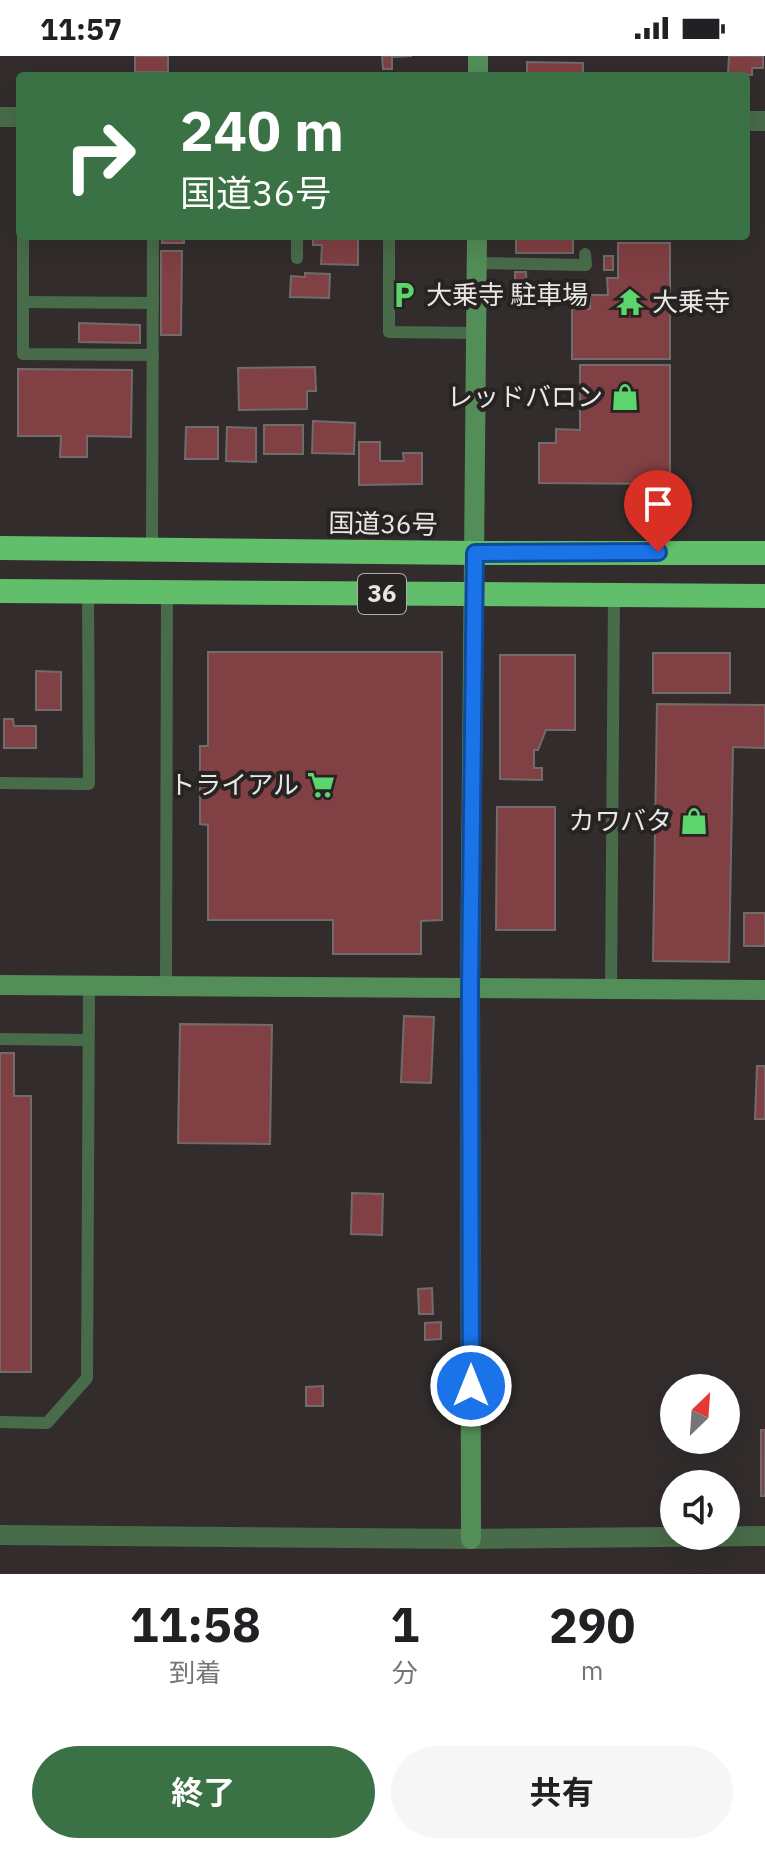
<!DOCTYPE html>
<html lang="ja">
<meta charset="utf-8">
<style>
body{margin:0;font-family:"IBM Plex Sans","Noto Sans JP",sans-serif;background:#f6f6f6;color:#202124;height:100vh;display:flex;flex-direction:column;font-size:30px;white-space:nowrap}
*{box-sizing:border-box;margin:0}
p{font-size:26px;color:#757577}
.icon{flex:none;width:44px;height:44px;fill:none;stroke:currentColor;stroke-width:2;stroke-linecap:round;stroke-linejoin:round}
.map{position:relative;height:1518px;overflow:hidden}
.side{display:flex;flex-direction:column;background:#fff;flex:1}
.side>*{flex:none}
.banner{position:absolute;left:16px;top:16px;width:734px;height:168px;border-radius:8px;box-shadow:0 8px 32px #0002;background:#3b7245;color:#fff;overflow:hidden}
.needle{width:52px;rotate:25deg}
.buttons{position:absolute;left:660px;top:1318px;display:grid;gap:16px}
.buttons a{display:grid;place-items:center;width:80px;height:80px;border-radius:50%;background:#fff;box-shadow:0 8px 32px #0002;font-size:40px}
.pin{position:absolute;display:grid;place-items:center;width:68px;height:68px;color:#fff;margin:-82px -34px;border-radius:50% 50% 50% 0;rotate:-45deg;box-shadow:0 0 8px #0007}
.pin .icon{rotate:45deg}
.me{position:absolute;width:88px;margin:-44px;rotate:0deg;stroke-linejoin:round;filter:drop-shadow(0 0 6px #0008)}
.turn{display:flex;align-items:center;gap:28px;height:168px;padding:0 32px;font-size:36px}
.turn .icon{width:104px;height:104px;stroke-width:2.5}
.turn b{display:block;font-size:56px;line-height:68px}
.eta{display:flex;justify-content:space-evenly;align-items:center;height:136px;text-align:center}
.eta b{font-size:48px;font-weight:700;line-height:56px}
.primary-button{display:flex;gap:16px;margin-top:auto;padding:16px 32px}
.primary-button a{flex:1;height:92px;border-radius:48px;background:#3b7245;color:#fff;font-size:32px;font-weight:700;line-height:92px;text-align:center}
.primary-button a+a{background:#f6f6f6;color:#202124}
.status{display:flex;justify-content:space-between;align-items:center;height:56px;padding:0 40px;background:#fff;direction:ltr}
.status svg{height:22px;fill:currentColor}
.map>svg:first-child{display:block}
.building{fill:#814043;stroke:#716b6b;stroke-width:2}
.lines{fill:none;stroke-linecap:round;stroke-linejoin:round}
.lane{stroke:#486c4a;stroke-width:12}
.street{stroke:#486c4a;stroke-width:20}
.secondary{stroke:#538e58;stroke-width:20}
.highway{stroke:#61bf6b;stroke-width:24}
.route-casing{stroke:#114b97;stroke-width:20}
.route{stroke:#1a73e8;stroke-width:14}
.labels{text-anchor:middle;stroke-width:8;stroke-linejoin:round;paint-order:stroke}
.shield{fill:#282323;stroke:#afacac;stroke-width:2}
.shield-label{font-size:24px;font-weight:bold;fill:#e9e6e6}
.poi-label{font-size:26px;fill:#e9e6e6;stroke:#282323;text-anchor:end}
.street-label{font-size:26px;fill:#e9e6e6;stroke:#282323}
</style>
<div class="status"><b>11:57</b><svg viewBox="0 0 49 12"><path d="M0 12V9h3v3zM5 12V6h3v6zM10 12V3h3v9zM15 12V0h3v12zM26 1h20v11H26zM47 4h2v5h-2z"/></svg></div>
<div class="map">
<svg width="765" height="1518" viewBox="0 0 765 1518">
<rect width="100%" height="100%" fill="#322d2c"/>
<g class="building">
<rect x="135" y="0" width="33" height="16"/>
<polygon points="382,0 412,0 392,1 392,13 383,13"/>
<polygon points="729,0 763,0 763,12 752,12 752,19 728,18"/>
<polygon points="527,6 583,7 583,20 527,20"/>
<rect x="162" y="180" width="22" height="7"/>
<polygon points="313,180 358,180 358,209 321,208 322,189 313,189"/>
<rect x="516" y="180" width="57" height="17"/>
<polygon points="618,187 670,187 670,303 572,303 572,252 590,253 590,239 608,239 607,222 618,222"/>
<polygon points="161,195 182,195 181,279 161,279"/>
<rect x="604" y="200" width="9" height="14"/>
<polygon points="515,216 526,216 527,234 515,234"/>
<polygon points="305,217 330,218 329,242 290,241 291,220 305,221"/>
<polygon points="79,267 140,269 140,287 79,286"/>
<polygon points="580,309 670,309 670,428 539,427 539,387 556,387 556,373 580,374"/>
<polygon points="315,311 316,335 307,335 307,353 239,354 238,312"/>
<polygon points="18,313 132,314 131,381 87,380 87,401 60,401 61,380 18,380"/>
<polygon points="313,365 355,367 354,398 312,397"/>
<rect x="264" y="369" width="39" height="29"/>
<polygon points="186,371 218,371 218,403 185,403"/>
<polygon points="227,371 256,372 256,406 226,405"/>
<polygon points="359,386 380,386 380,405 404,405 403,397 422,397 422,428 359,429"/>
<polygon points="208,596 442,596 442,864 421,865 421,898 333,898 333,864 208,864 208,769 200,768 200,690 208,690"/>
<rect x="653" y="597" width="77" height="40"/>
<polygon points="500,599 575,599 575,674 546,674 538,694 534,694 534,712 542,712 542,724 500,723"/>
<polygon points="36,615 61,616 61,654 36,654"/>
<polygon points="657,648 765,649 765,692 733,691 729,906 653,905"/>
<polygon points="4,663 13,663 14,670 36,670 36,692 4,692"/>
<polygon points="497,751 555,751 555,874 496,874"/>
<rect x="744" y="857" width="21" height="33"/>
<polygon points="404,960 434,961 431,1027 401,1026"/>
<polygon points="180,968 272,969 270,1088 178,1087"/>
<polygon points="0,997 14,997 14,1040 31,1040 31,1316 0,1316"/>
<polygon points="757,1010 765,1010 765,1063 755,1063"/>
<polygon points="352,1137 383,1138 382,1179 351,1178"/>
<polygon points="432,1232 433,1258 419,1258 418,1233"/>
<polygon points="441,1266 441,1283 425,1284 425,1267"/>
<polygon points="323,1330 323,1350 306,1350 306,1331"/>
<rect x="761" y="1374" width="4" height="66"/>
</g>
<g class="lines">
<g class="lane">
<polyline points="23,180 23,298 153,299"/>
<polyline points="297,180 297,202"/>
<polyline points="389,180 389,276 476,277"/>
<polyline points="477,207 586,209 585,198"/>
<polyline points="23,246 153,247"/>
<polyline points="152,493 153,180"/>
<polyline points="0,727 89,728 88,536"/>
<polyline points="166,930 167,536"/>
<polyline points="611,934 614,539"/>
<polyline points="0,983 88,984"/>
<polyline points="0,1366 47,1367 87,1322 89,930"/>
</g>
<g class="street">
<polyline points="0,61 20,61"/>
<polyline points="746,65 765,65"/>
<polyline points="0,1479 471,1483 765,1480"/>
</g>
<g class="secondary">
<polyline points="478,0 478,20"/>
<polyline points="0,929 765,934"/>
<polyline points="471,1483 470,933 477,180"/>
</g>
<g class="highway">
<polyline points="0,492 475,497 765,497"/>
<polyline points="0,535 765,540"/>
</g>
</g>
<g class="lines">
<g class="route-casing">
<polyline id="route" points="471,1330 470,933 475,497 658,496"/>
</g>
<use href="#route" class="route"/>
</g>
<defs>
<g id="parking-bare" transform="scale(2.16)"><path d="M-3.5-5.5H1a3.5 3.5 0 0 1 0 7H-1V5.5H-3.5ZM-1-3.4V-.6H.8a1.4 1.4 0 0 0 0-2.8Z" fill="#5dd56d" stroke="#282323" stroke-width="2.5" paint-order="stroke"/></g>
<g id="temple-bare" transform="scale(2.16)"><path d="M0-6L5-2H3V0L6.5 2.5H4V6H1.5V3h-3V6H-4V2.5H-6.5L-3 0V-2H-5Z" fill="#5dd56d" stroke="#282323" stroke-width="2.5" paint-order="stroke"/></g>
<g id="shop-bare" transform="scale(2.16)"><path d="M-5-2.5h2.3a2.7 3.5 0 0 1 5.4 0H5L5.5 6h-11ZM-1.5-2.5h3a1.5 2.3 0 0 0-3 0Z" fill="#5dd56d" stroke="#282323" stroke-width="2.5" paint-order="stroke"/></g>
<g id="supermarket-bare" transform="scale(2.16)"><path d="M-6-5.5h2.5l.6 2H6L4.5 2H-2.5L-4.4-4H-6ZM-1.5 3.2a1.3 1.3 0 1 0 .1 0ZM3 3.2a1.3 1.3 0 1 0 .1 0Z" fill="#5dd56d" stroke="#282323" stroke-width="2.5" paint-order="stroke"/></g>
</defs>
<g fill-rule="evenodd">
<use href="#parking-bare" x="404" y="239"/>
<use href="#temple-bare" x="630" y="246"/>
<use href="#shop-bare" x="625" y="341"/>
<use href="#supermarket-bare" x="321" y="729"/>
<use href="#shop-bare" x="694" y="765"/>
</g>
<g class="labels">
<rect class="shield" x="358" y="518" width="48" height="40" rx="6"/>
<g class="shield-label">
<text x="382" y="546">36</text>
</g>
<g class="poi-label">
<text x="426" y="248" text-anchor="start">大乗寺 駐車場</text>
<text x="652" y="255" text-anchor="start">大乗寺</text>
<text x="603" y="350">レッドバロン</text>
<text x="299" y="738">トライアル</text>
<text x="672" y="774">カワバタ</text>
</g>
<g class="street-label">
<text transform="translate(383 468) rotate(1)" y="9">国道36号</text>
</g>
</g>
</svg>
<div class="buttons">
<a><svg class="needle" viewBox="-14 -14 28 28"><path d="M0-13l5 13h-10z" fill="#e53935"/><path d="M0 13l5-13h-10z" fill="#757577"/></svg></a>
<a><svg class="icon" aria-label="sound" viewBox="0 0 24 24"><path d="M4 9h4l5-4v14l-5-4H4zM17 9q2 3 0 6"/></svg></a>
</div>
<div class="pin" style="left:658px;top:496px;background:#d93025"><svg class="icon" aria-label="arrive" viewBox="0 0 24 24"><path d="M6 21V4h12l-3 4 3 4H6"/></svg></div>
<svg class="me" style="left:471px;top:1330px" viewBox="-20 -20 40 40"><circle r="17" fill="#1a73e8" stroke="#fff" stroke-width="3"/><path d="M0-11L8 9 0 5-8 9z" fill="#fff"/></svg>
<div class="banner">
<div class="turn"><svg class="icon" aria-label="right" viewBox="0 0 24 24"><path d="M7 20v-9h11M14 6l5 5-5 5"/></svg><div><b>240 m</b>国道36号</div></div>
</div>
</div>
<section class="side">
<div class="eta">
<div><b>11:58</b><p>到着</p></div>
<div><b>1</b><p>分</p></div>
<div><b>290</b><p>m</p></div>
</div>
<div class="primary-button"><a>終了</a><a>共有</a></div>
</section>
